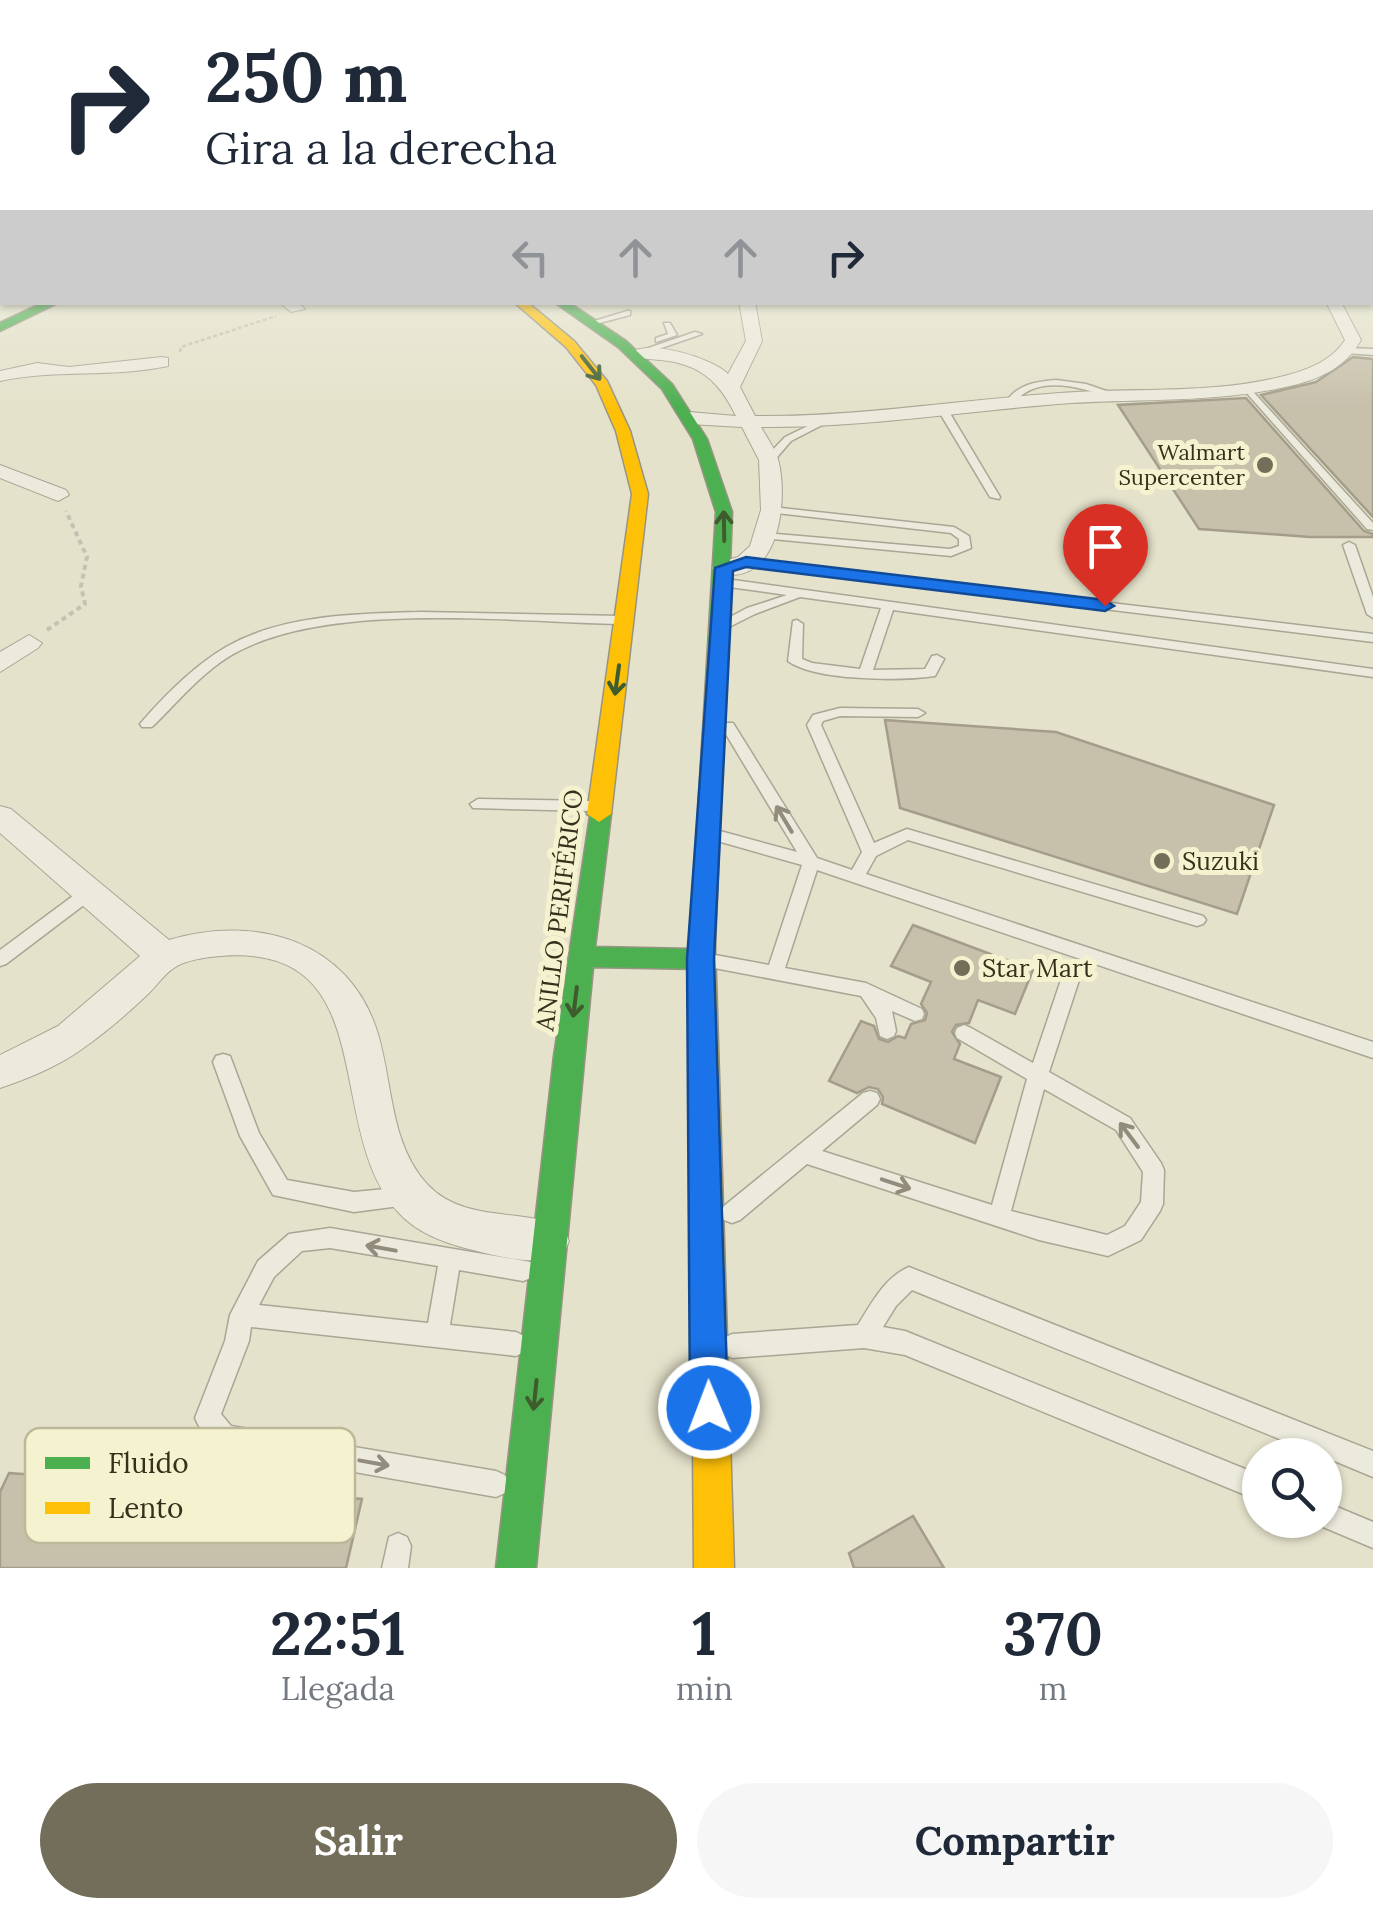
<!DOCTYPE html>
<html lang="es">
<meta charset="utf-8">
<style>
body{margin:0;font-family:Lora,serif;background:#f6f6f7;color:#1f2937;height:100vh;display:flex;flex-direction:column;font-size:38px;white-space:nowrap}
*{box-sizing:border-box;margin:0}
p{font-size:32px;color:#747a83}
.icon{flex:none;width:55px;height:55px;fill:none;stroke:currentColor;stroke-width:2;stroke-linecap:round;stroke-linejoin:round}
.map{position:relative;height:1568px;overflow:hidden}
.sheet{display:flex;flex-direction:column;background:#fff;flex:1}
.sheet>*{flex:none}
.banner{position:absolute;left:0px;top:0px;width:1375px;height:305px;box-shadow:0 2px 8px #0004;background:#fff;color:#1f2937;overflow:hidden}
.fabs{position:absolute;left:1242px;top:1438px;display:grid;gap:20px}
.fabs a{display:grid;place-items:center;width:100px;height:100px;border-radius:50%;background:#fff;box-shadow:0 2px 8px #0004;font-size:50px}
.pin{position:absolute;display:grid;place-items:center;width:85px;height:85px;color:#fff;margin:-102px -42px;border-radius:50% 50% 50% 0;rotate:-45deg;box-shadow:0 0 10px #0007}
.pin .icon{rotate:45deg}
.me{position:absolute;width:110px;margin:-55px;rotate:359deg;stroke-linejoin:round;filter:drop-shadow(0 0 8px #0008)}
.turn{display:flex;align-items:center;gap:35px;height:210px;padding:0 40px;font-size:45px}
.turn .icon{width:130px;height:130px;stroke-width:2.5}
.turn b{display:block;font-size:70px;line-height:85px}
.lanes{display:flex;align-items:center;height:95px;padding:0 40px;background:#0003;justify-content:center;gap:50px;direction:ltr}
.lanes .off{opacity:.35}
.eta{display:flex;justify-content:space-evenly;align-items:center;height:170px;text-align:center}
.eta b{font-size:60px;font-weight:700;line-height:70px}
.action{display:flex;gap:20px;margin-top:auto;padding:20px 40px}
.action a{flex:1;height:115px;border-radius:60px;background:#736e59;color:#fff;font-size:40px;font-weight:700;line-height:115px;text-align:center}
.action a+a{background:#f6f6f7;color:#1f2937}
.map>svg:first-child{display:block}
.building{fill:#c7c0ab;stroke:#a49d8a;stroke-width:2.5}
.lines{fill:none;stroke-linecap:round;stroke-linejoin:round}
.lane-casing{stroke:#a8a694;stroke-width:3}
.street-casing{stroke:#a8a694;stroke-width:2}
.fast-casing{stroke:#989484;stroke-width:3}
.slow-casing{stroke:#989484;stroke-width:3}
.path-far1{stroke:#c4c2b3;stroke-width:2.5;stroke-dasharray:4 2.5;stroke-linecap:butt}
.path{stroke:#c4c2b3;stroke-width:4;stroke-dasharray:5 4;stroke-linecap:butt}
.lane{fill:#eceadc;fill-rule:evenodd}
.street{fill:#eceadc;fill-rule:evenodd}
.fast{fill:#4caf50;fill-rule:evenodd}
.slow{fill:#ffc107;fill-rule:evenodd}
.oneway{stroke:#3e5c2e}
.oneway2{stroke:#918c7c}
.route{fill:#1a73e8;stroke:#114b97;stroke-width:2.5}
.poi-dot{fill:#736e59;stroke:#f5f3cf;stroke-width:4}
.labels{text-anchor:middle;stroke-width:10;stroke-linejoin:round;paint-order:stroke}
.far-poi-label{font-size:22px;fill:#362f1c;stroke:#f5f3cf;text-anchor:end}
.poi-label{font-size:25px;fill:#362f1c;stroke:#f5f3cf;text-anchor:start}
.street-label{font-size:25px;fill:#362f1c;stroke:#f5f3cf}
.key{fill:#f5f3cf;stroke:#bcb899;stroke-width:2.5}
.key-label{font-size:28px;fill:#362f1c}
</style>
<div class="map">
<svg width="1373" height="1568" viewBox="0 0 1373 1568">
<rect width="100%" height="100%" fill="#e4e2ca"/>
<g class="building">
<polygon points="1353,357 1373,359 1373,517 1261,395 1316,382"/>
<polygon points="1246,398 1364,531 1373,534 1373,537 1310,537 1199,529 1118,405"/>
<polygon points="885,720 1056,732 1274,805 1237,914 900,808"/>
<polygon points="913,925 1033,970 1015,1014 978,1000 969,1023 956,1025 952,1032 960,1044 954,1059 1001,1077 975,1143 882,1104 883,1097 878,1089 869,1087 857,1093 829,1081 861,1021 874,1026 879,1039 888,1042 898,1036 905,1038 911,1024 925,1020 927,1013 921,1004 931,982 891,966"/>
<polygon points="9,1473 362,1499 346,1568 0,1568 0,1492"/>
<polygon points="913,1516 944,1568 854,1568 849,1553"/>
</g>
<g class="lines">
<g class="lane-casing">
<g id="lane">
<rect x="0" y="197" width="2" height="4"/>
<polygon points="0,234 2,235 2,239 0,239"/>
<rect x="0" y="273" width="2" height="4"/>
<polygon points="627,311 630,311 630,315 592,325 588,323"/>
<polygon points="664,323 670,323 677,335 656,342 656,338 668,334"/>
<polygon points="695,332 702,334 641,355 634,353"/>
<polygon points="1348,348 1373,349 1373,355 1345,353 1344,351"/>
<path d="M1056,380L1086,384L1115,394L1110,397C1080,387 1034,373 1013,405L1005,403C1018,384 1034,382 1056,380Z"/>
<polygon points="1247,385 1373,523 1373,530 1367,529 1244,390 1243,388"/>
<polygon points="943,407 948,410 1000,497 999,499 990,497 938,410"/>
<polygon points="818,421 826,423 791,441 773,462 765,462 765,458 785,437"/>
<polygon points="772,507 954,527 969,536 971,548 951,556 761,538 759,536 765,533 950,549 959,546 959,539 951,533 768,512 768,508"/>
<polygon points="1349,542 1355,545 1373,597 1373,618 1367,614 1343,545"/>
<polygon points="1098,543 1104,546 1111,603 1373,634 1373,642 746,565 740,562 746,559 1098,601 1092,546"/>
<path d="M726,579L1373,669V677L893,610L873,670L925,669L932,656L937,655L944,659L935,676C901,681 815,681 788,661L793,621L797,620L803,624L802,659L812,663L860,669L881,608L800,597L755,614L723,630L717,626L719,623L747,608L787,595L722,586L720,583Z"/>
<path d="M421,612L621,616L627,620L621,624C513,622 334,601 239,651C205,668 179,701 152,727H142L140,724C164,696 194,666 226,647C284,614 357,614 421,612Z"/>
<polygon points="840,708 918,709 925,713 918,717 840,716 823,721 821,725 874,843 907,829 1203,916 1206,920 1203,924 1197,926 908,840 876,856 866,874 1373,1042 1373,1058 817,870 785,968 866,983 922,1009 924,1014 922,1019 915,1021 892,1011 896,1031 894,1036 887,1039 880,1036 876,1018 861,996 709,967 706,962 709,957 715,955 769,965 802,865 714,840 712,836 720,831 797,852 721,726 723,723 733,723 817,858 852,870 862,852 807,725 813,715"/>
<polygon points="478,799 591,801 599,806 591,811 473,808 470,804"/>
<polygon points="87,888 93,890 95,894 93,898 6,964 0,966 0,950 81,890"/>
<path d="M1072,967L1078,969L1081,974L1049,1072L1130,1118L1161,1163L1164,1170L1163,1204L1160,1211L1141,1240L1108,1256L1039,1240L807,1164L740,1220L732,1223L724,1220L721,1213L724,1206L863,1093L870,1091L877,1093L880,1099L877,1105L822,1151L992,1205L1027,1079L957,1038L955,1033L957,1028L964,1025L971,1028L1033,1063L1063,974L1066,969ZM1044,1089L1116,1130L1143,1172L1141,1202L1125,1226L1107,1235L1011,1211Z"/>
<polygon points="223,1054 230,1056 259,1133 287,1180 354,1192 407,1187 415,1190 418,1197 415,1204 354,1212 273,1195 240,1136 213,1062 216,1056"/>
<path d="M330,1228L531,1262L534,1270L531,1278L523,1281L459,1270L450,1325L516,1332L524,1336L528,1344L524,1352L516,1356L251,1327L249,1341L221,1414L231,1426L496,1471L505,1475L509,1484L505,1493L496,1497L225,1449C212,1444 200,1431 195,1418L225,1341L230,1315L258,1261L289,1234ZM330,1248L438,1266L428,1323L259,1305L274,1277L302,1251Z"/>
<path d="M909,1267L1373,1451V1477L1325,1457V1455H1319L912,1290L896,1306L883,1327L905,1331L1260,1475V1501L905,1355L864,1348L732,1358L724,1354L720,1346L724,1338L732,1334L858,1325C871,1304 885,1277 909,1267Z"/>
<polygon points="1325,1502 1373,1522 1373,1548 1316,1524 1314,1520 1325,1520"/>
<polygon points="398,1533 407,1537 411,1546 408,1568 382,1568 389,1537"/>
</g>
</g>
<g class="street-casing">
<g id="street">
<rect x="0" y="260" width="2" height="9"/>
<rect x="1372" y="279" width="1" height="8"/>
<polygon points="279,302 297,302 305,309 291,312"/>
<path d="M739,302H755L762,341L740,387L755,416C857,417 958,400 1060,393C1135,387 1214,395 1288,375C1310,369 1332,360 1345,340L1326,302H1341L1361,340C1347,366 1322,378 1294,385C1217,404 1137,398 1058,404C959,412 861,428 761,427C767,438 777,451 779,463C788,505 778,589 716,573L712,568L716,563L738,557L750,546L761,510L759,460L742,427L689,424L680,418L689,412L736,416C719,381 700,364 661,360C649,359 639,359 630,353C649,339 712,358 728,374L746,341Z"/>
<path d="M162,357L168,358V366C112,378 55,369 0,381V371L37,363L69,367Z"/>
<polygon points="0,465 66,490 69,495 58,501 0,478"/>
<polygon points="29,635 42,643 38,648 0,672 0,652"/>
<path d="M0,806L11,809L169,940C255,914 350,940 378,1034C393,1084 390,1144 427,1184C462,1222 519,1209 563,1226L569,1241L563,1256C536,1266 500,1257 473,1250C447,1244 417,1233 399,1213C319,1127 389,935 210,957C198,959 184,961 174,968C163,975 156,987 147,995C127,1014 105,1033 82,1049C57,1067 29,1078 0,1088V1055L58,1026L140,956L0,833Z"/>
</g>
</g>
<g class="fast-casing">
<g id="fast">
<polygon points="44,302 60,302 0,331 0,323"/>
<polygon points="554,302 568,302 626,341 672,384 707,439 732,512 715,946 710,966 701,969 593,967 536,1568 496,1568 554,1056 591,809 607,809 611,814 595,947 690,949 716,512 693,439 662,389 618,347"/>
</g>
</g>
<g class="slow-casing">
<g id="slow">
<polygon points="514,302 527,302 574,341 607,381 630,431 648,494 611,814 599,822 587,814 632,494 616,431 596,385 566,347"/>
<polygon points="702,936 711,939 715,946 734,1568 694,1568 689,946 693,939"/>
</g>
</g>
<polyline class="path-far1" points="180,352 181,347 276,316"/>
<polyline class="path" points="47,630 85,604 81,586 87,557 66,511"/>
<use href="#lane" class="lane"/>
<use href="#street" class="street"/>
<use href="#fast" class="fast"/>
<use href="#slow" class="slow"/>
</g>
<defs><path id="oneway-shaft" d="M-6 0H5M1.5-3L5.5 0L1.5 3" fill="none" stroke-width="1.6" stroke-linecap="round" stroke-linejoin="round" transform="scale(2.5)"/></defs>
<g class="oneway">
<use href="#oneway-shaft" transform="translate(591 368) rotate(52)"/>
<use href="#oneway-shaft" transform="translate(724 526) rotate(-91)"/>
<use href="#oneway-shaft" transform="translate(617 680) rotate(98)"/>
<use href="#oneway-shaft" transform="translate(575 1002) rotate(97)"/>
<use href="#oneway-shaft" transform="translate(535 1395) rotate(96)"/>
</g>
<g class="oneway2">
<use href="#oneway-shaft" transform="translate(784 819) rotate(-121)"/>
<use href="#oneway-shaft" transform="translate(1129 1135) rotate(-127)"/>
<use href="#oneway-shaft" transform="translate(896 1184) rotate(18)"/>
<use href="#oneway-shaft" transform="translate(381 1248) rotate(-170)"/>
<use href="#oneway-shaft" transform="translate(374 1463) rotate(10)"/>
</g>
<linearGradient id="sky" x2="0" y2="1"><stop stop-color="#94bdd9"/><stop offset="0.46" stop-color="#f3f2e7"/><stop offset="1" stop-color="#f3f2e7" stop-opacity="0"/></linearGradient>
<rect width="1373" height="409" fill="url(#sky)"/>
<polygon class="route" points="746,557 1105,600 1114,606 1105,611 746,567 733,571 714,959 728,1408 722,1421 709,1426 696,1421 690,1408 687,959 715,568"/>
<g class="poi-dot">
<circle cx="1265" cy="465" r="10"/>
<circle cx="1162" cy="861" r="10"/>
<circle cx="962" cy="968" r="10"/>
</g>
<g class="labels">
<g class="far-poi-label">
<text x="1245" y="460">Walmart<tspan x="1245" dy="25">Supercenter</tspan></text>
</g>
<g class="poi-label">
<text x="1182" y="870">Suzuki</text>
<text x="982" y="977">Star Mart</text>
</g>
<g class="street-label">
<text transform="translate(559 910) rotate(-83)" y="9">ANILLO PERIFÉRICO</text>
</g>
</g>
<rect x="25" y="1428" width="330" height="115" rx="15" class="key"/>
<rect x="45" y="1457" width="45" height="12" fill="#4caf50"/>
<rect x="45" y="1502" width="45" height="12" fill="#ffc107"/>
<g class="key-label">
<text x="108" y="1473">Fluido</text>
<text x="108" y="1518">Lento</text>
</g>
</svg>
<div class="fabs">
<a><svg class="icon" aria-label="search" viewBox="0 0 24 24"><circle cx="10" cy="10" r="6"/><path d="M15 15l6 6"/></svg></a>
</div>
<div class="pin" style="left:1105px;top:606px;background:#d93025"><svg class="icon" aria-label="arrive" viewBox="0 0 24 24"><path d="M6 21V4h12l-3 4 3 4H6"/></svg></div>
<svg class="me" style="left:709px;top:1408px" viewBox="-20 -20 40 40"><circle r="17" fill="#1a73e8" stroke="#fff" stroke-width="3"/><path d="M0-11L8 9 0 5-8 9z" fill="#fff"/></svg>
<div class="banner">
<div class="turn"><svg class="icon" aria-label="right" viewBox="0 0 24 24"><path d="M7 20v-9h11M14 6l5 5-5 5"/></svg><div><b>250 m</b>Gira a la derecha</div></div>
<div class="lanes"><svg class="icon off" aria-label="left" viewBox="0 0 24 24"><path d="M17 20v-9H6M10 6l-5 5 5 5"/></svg><svg class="icon off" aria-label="ahead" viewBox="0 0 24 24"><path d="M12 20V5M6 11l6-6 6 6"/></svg><svg class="icon off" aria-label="ahead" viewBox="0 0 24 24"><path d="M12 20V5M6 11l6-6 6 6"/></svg><svg class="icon" aria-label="right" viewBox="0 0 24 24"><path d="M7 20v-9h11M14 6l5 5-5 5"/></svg></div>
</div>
</div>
<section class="sheet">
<div class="eta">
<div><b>22:51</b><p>Llegada</p></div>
<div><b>1</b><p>min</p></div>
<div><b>370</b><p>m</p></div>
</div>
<div class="action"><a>Salir</a><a>Compartir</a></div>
</section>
